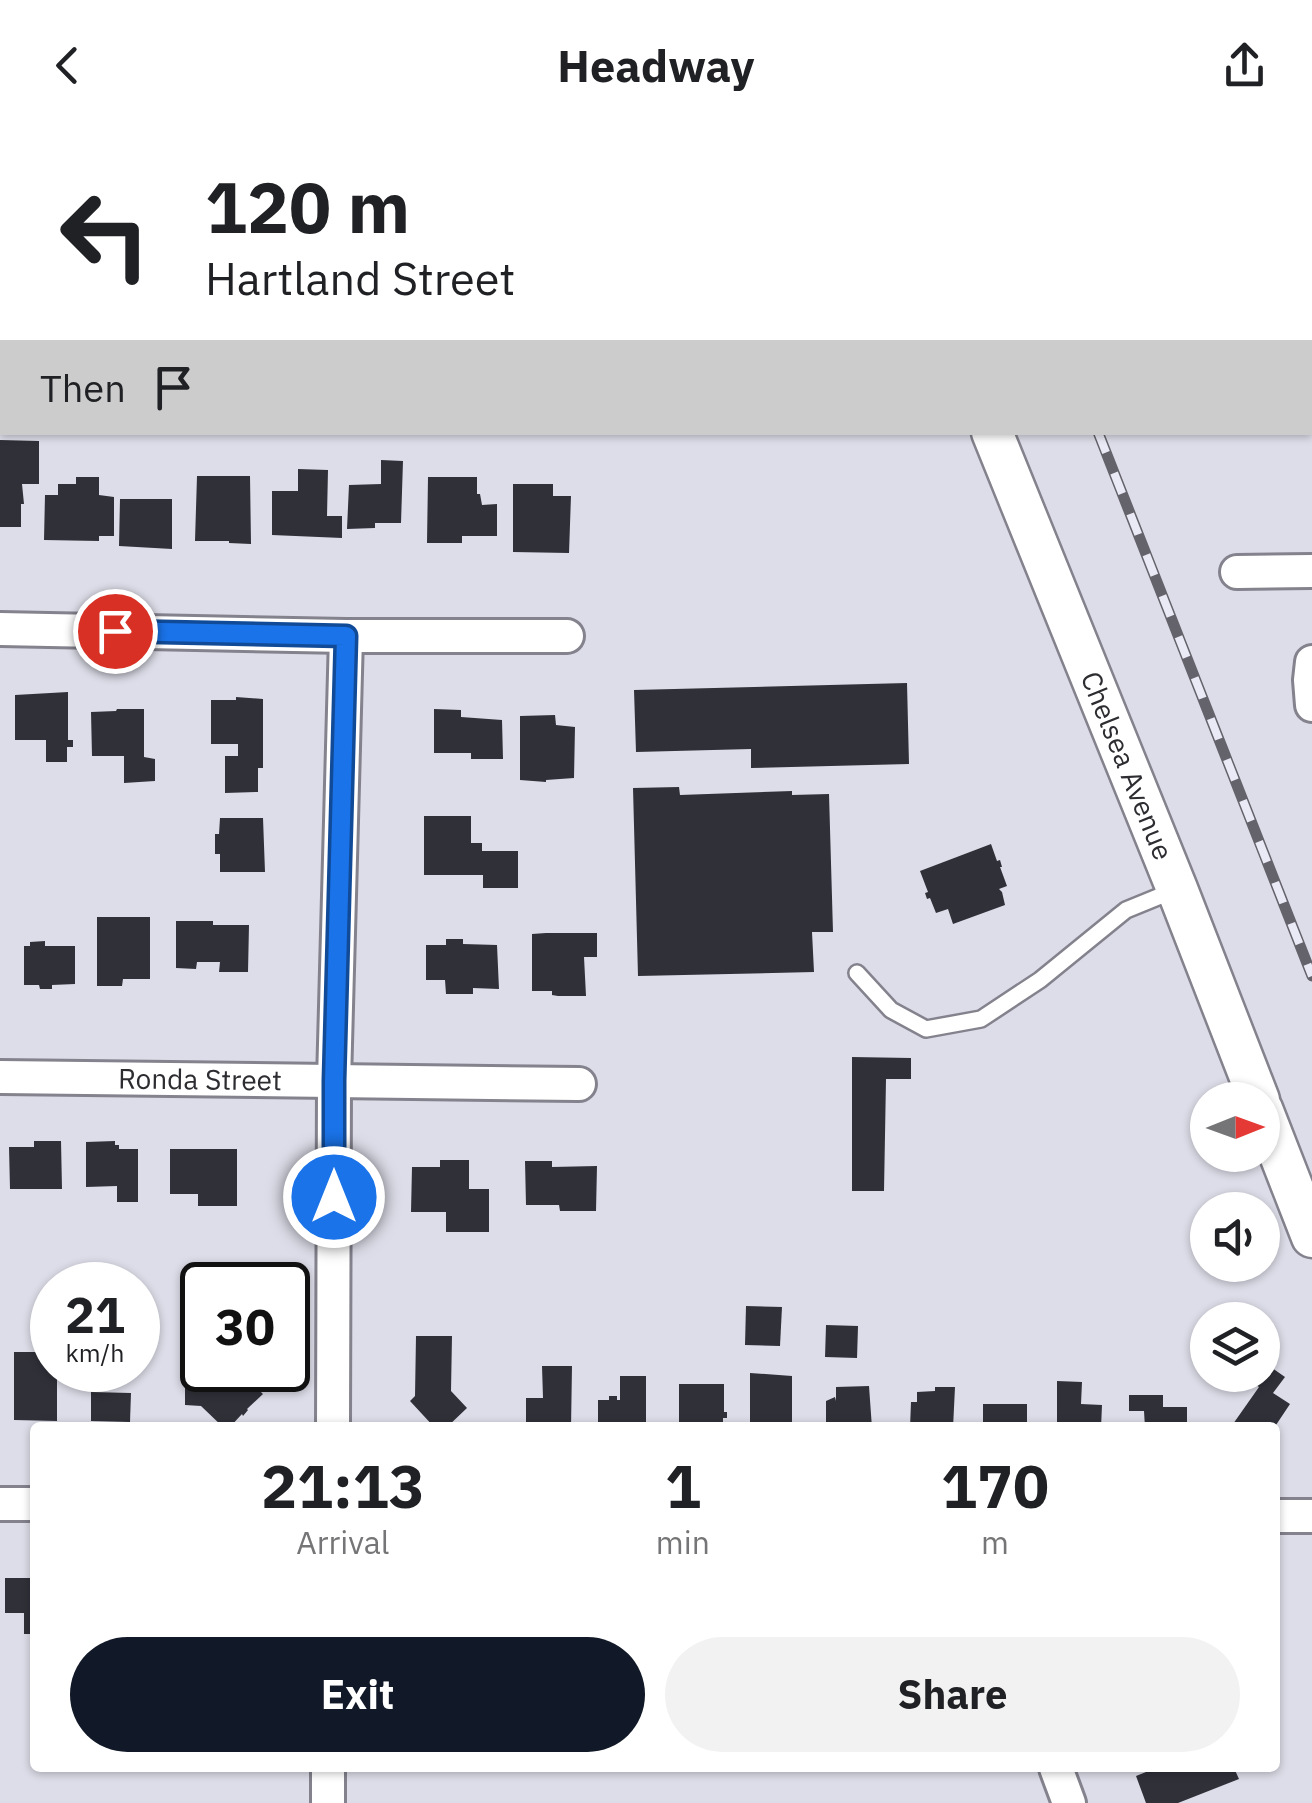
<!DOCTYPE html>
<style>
body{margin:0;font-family:"IBM Plex Sans",sans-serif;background:#f2f2f2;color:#202124;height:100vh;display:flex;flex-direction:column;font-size:38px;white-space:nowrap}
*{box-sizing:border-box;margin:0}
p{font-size:32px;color:#757577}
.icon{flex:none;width:55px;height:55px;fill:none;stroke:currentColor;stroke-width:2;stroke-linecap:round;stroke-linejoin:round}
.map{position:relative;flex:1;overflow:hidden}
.panel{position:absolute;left:30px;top:1292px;width:1250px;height:350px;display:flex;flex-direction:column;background:#fff;border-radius:10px;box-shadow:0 2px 8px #0004}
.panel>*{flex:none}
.banner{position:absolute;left:0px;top:0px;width:1312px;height:305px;box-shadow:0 2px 8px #0004;background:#fff;color:#202124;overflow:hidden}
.needle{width:65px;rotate:89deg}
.fabs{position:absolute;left:1190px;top:952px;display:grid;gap:20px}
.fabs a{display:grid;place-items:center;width:90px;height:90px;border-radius:50%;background:#fff;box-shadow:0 2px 8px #0004;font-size:50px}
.speed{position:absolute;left:30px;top:1132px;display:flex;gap:20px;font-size:50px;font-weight:700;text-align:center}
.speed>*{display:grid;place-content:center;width:130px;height:130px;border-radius:50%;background:#fff;box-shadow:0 2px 8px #0004;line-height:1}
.speed small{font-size:25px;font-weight:400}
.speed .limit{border:5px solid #111;border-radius:15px;background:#fff;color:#111}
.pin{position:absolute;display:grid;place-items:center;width:85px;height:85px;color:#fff;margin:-42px;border:5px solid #fff;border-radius:50%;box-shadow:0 2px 10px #0007}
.me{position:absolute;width:110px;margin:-55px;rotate:0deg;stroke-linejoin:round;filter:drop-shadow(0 0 8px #0008)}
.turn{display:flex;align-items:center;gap:35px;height:210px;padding:0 40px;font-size:45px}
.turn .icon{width:130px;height:130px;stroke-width:2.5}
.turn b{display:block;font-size:70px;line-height:85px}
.then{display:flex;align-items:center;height:95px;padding:0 40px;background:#0003;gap:20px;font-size:38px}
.eta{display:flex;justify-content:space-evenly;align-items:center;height:170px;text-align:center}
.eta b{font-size:60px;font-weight:700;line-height:70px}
.primary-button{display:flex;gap:20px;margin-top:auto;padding:20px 40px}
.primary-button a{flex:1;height:115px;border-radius:60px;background:#111827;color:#fff;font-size:40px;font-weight:700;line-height:115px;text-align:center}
.primary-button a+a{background:#f2f2f2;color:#202124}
header{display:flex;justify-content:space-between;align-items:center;height:130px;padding:0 40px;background:#fff;font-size:45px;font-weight:700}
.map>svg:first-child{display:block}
.building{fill:#303039}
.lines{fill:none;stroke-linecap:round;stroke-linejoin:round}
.service-casing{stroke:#83828d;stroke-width:20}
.minor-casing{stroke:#83828d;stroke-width:38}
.tertiary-casing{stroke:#83828d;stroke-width:45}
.service{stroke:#fff;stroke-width:15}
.minor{stroke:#fff;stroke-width:32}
.tertiary{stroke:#fff;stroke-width:40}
.rail-casing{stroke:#64636b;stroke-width:11}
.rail{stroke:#eaeaf6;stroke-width:8;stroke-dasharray:22;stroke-linecap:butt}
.route-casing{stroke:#114b97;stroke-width:25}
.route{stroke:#1a73e8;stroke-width:18}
.labels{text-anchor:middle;stroke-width:10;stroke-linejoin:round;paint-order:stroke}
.street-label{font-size:28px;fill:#2d2c31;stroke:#eaeaf6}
</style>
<header><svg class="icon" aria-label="back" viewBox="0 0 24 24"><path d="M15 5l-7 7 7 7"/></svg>Headway<svg class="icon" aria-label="share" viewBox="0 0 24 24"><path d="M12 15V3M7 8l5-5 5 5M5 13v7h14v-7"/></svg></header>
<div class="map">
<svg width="1312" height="1673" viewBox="0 0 1312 1673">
<rect width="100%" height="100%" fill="#dddde9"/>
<g class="building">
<polygon points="0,310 39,311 39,354 22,354 24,374 21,374 21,397 0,397"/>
<polygon points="381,330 403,331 401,393 375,393 375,398 347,399 349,355 381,354"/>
<polygon points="298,339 328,340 327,386 342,386 342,408 272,405 272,361 298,361"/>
<polygon points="197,346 250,346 251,414 229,413 229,411 195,411"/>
<polygon points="76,347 99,347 99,365 114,367 114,406 99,406 99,411 44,410 45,365 58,365 58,354 76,354"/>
<polygon points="428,347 477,347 477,364 480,364 482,375 497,374 497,406 462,406 462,413 427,413"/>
<polygon points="513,354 553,354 553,366 571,366 569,423 513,422"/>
<polygon points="120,369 172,369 172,419 119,416"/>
<polygon points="907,553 909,634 751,638 751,619 636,622 634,560"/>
<polygon points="68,562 68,610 73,610 73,617 67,617 67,632 46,632 46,610 15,610 15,565"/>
<polygon points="236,567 263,569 263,638 258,638 258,662 225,663 225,626 238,626 238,614 211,614 211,570 236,570"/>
<polygon points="117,579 144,579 144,627 155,629 155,651 124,653 124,626 92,626 91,582 116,581"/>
<polygon points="434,579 461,580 461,587 502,590 503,629 471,629 471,623 434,623"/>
<polygon points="555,585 556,595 575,597 574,648 546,650 546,652 520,650 520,586"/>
<polygon points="679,657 680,665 792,661 792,665 829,664 833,802 812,802 814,842 638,846 633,658"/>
<polygon points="424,686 471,686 471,713 482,713 482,721 518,721 518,758 483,758 483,745 424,745"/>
<polygon points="220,688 263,688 265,742 220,742 220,724 215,724 215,704 219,704"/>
<polygon points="991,714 997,731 1000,730 1002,737 1000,737 1007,756 999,759 1002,762 1005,775 953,794 948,779 936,783 930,768 927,769 925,763 928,762 920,741"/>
<polygon points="97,787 150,787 150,849 123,849 122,856 97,856"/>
<polygon points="176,791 213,791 213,795 249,795 248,842 219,842 220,832 197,832 196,839 176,838"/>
<polygon points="546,803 597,803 597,827 584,827 586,866 558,866 552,865 552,861 532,861 532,804"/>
<polygon points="446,809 463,809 463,814 497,815 499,859 473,858 473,864 446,864 445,850 426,850 426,815 446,815"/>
<polygon points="45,811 45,816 75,816 75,854 52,855 52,859 40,859 39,855 24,855 24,816 30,816 30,812"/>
<polygon points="852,927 911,928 911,949 886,949 884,1061 852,1061"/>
<polygon points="34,1011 61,1011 62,1059 10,1059 9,1017 34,1017"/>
<polygon points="115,1011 115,1015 119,1015 119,1019 138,1019 138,1072 117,1072 117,1056 86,1057 86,1012"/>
<polygon points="170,1019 237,1019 237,1076 198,1076 198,1064 170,1064"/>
<polygon points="440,1030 469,1030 469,1059 489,1059 489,1102 446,1102 446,1082 411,1082 412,1037 440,1037"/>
<polygon points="525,1031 552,1031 552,1037 597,1036 596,1081 560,1081 559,1075 526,1075"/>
<polygon points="746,1176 782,1177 780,1216 745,1215"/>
<polygon points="826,1195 858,1196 857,1228 825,1227"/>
<polygon points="416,1206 452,1206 451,1261 467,1278 446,1298 435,1298 410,1271 415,1266"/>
<polygon points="14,1222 48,1222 49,1240 57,1240 57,1291 14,1290"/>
<polygon points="185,1229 202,1229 204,1247 224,1247 231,1240 238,1240 263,1264 247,1279 248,1280 243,1286 242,1284 229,1298 224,1298 201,1276 185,1275"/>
<polygon points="1262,1231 1285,1247 1273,1263 1290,1274 1274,1298 1237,1298 1233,1294 1259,1257 1242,1245 1262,1245"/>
<polygon points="542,1236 572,1236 571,1298 526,1298 526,1268 543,1268"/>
<polygon points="750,1243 792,1246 792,1298 750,1298"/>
<polygon points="620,1246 646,1246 646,1298 598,1298 598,1270 609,1270 609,1266 617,1266 617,1270 620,1270"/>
<polygon points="1057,1251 1082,1252 1081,1274 1102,1275 1101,1298 1057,1298"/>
<polygon points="679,1254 724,1254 724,1282 727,1282 727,1288 723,1288 723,1298 676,1298 675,1293 679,1293"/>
<polygon points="869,1256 872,1298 826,1298 826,1271 835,1267 836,1271 836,1257"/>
<polygon points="935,1257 955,1257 953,1298 910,1298 911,1272 917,1272 917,1262 935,1261"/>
<polygon points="91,1262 131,1263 130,1292 91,1291"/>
<polygon points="1129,1265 1163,1265 1163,1277 1187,1277 1187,1298 1145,1298 1144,1281 1129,1281"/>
<rect x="983" y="1274" width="44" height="24"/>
<polygon points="5,1448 35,1448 35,1504 24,1504 24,1483 5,1483"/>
<polygon points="1156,1638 1211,1638 1211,1639 1234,1638 1239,1649 1178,1673 1146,1673 1136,1646"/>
</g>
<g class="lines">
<g class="service-casing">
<polyline id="service" points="857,843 891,880 926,899 981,889 1040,850 1126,780 1175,760"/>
</g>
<g class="minor-casing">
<g id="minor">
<polyline points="1237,442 1312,441"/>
<polyline points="0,499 346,506 567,506"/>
<polyline points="1312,532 1310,550 1312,575"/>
<path id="s1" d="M0,947L579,954"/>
<polyline points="333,1298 334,951 346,506"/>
<polyline points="0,1374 35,1374"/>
<polyline points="1275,1386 1312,1386"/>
<polyline points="1056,1638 1069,1673"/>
<polyline points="328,1673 328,1638"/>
</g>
</g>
<g class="tertiary-casing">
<g id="tertiary">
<polyline points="870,0 871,2"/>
<path id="s2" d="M992,302L1177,759L1259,970"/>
<polyline points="1262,979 1312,1107"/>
</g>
</g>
<use href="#service" class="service"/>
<use href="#minor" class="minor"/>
<use href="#tertiary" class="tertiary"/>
<g class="rail-casing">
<g id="rail">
<polyline points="980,0 981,2"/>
<polyline points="1098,302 1312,846"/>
</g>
</g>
<use href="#rail" class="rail"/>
</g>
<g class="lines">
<g class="route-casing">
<polyline id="route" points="115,501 346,506 334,951 334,1067"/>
</g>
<use href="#route" class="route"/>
</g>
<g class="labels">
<g class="street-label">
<text dy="10" stroke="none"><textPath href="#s2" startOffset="360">Chelsea Avenue</textPath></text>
<text dy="10" stroke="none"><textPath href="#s1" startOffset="200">Ronda Street</textPath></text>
</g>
</g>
</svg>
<div class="fabs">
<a><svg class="needle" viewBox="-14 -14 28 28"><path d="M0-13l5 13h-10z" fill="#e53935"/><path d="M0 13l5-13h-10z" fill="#757577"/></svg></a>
<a><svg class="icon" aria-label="sound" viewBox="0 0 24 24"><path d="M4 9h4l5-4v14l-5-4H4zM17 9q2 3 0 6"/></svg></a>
<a><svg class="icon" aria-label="layers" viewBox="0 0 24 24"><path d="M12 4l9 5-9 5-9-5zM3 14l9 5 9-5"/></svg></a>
</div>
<div class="speed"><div>21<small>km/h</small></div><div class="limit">30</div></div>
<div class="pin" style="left:115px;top:501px;background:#d93025"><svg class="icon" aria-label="arrive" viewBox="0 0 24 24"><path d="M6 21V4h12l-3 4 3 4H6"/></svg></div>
<svg class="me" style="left:334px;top:1067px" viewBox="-20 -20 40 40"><circle r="17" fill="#1a73e8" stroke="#fff" stroke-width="3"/><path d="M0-11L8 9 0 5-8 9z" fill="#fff"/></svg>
<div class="banner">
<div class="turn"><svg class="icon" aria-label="left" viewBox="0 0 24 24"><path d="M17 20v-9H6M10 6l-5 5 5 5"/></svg><div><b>120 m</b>Hartland Street</div></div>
<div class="then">Then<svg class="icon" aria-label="arrive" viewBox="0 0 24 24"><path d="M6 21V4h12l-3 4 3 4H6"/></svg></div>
</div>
<section class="panel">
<div class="eta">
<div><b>21:13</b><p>Arrival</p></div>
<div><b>1</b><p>min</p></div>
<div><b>170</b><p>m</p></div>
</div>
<div class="primary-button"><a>Exit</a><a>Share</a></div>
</section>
</div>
